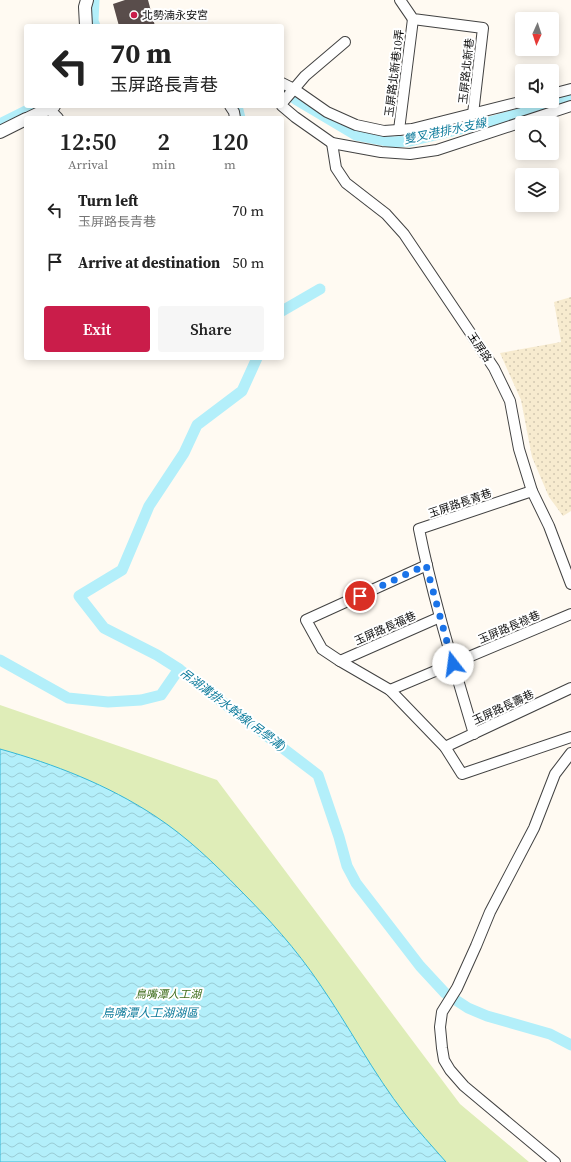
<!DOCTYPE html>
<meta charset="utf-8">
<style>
body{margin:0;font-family:"Source Serif 4","Noto Sans TC",serif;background:#f6f6f6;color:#222;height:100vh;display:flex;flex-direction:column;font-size:15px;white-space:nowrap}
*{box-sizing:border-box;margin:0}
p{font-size:13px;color:#767676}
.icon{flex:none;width:22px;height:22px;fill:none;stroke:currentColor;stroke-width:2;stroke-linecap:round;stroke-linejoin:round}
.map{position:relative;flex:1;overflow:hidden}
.sheet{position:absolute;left:24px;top:116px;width:260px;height:244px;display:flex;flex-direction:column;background:#fff;border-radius:4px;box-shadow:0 2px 10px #0003}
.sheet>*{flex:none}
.top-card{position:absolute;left:24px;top:24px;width:260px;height:84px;border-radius:4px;box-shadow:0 2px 10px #0003;background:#fff;color:#222;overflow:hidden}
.needle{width:26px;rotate:183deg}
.fabs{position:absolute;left:515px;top:12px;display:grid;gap:8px}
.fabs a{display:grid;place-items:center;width:44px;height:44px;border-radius:4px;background:#fff;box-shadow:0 2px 10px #0003;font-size:20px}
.pin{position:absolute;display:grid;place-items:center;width:34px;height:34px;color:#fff;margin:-17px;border:2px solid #fff;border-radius:50%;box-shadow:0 1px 4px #0007}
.me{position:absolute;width:44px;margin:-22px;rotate:345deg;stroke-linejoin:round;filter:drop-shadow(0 0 3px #0008)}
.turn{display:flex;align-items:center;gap:14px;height:84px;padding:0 20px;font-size:18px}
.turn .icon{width:52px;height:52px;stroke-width:2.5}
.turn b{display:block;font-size:28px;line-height:34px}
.eta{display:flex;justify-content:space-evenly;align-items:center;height:68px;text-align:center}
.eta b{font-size:24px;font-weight:600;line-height:28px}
.button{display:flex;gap:8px;margin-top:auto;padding:8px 20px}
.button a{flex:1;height:46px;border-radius:4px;background:#ca1d4a;color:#fff;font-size:16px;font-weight:600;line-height:46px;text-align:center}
.button a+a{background:#f6f6f6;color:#222}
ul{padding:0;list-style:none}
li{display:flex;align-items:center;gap:12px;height:52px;padding:0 20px}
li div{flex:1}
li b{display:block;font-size:15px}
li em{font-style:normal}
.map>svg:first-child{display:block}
.farmland{fill:url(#farmland-dots)}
.park{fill:#dfedb8}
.water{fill:url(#water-waves);stroke:#35b8d6}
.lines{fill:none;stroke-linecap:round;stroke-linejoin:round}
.canal{stroke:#b3effa;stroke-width:11}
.building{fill:#594d4b}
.minor-casing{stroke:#424242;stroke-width:12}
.tertiary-casing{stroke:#424242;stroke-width:14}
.minor{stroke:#fff;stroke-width:10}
.tertiary{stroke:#fff;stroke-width:12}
.route{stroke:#1a73e8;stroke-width:7;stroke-dasharray:0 12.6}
.poi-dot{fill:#ca1d4a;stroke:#fff;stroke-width:1.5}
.labels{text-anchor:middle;stroke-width:4;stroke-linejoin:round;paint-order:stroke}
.poi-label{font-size:11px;fill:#0f0f0f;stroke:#fff;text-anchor:start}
.street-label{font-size:11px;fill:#0f0f0f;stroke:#fff}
.park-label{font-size:11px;font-style:italic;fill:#3d6c1a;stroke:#fff}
.water-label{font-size:12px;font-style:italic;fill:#0f7c9c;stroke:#fff}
</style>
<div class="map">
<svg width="571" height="1162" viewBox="0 0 571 1162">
<defs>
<pattern id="farmland-dots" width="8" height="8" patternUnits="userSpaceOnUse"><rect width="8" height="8" fill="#f7ebcf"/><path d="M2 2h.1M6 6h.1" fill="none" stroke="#d3c8b1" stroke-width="1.8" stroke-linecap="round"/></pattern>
<pattern id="water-waves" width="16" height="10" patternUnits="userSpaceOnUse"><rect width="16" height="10" fill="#b3effa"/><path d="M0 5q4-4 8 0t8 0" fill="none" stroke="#99ccd5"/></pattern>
</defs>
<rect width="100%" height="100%" fill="#fffaf2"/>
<polygon class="farmland" points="571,297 571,511 563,516 549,497 532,457 521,400 500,353 561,342 554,302"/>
<polygon class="park" points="0,705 217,780 460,1104 529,1162 0,1162"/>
<path class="water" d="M0,749C54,764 108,785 155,816C187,837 214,863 240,890C269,919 296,949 319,983C349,1026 373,1073 405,1114C418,1131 432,1146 446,1162H0Z"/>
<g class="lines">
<g class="canal">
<polyline points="94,0 93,21 95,26"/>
<polyline points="282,89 297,100 356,135 393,142 410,141 490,122 571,99"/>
<polyline points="237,106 240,118"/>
<polyline points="0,124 36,106"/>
<polyline points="282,311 320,289"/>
<polyline points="257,358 242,391 197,425 184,453 149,506 122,570 79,596 104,628 157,655 179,669 318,775 339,837 347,866 356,883 420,966 445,993 468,1008 487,1016 550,1034 571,1045"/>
<polyline points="0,660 68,698 108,702 141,700 161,695 179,669"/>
</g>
</g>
<polygon class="building" points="125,0 148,0 155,26 119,26 113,4"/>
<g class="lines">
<g class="minor-casing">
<g id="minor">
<polyline points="400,0 413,19 483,28 473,114"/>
<polyline points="282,83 294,89 327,112 356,125 384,131 412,129 524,101"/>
<polyline points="552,94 571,89"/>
<polyline points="282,103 305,76 345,42"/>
<polyline points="230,106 234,112 235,118"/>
<polyline points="282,106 295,117 332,143 381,152 410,154 437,150 571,106"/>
<polyline points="49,109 58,118"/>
<polyline points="399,130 413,19"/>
<polyline points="332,143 336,168 346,183 386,214 404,234 494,368 510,401 519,449 532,491 549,526 571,584"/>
<polyline points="427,565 306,620 322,649 340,661 390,690 445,747 462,774 571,737"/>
<polyline points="340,661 440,617"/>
<polyline points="390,690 571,614"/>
<path d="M474,734C454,666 433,599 419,529L532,491"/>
<polyline points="445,747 571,688"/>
<polyline points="555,1162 464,1086 450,1070 444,1060 442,1048 440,1027 442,1012 457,988 476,946 490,912 534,828 555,774 571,753"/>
</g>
</g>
<g class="tertiary-casing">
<g id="tertiary">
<polyline points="86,26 85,7 87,0"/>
<polyline points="29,118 54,106"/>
<polyline points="0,132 26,119"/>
</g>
</g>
<use href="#minor" class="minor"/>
<use href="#tertiary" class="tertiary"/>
</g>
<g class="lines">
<polyline class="route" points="360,596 426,565 453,664"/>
</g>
<circle class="poi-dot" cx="134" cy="15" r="4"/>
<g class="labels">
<g class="poi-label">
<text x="142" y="19">北勢湳永安宮</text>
</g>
<g class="street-label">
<text transform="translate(466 71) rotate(-84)" y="4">玉屏路北新巷</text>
<text transform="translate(394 73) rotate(-83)" y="4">玉屏路北新巷10弄</text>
<text transform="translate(480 347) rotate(56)" y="4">玉屏路</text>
<text transform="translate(460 503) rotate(-19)" y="4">玉屏路長青巷</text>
<text transform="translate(509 627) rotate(-23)" y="4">玉屏路長祿巷</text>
<text transform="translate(385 628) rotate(-24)" y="4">玉屏路長福巷</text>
<text transform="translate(503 707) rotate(-25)" y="4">玉屏路長壽巷</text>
</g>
<g class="park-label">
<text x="168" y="998">鳥嘴潭人工湖</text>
</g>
<g class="water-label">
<text transform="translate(445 131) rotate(-12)" y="4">雙叉港排水支線</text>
<text transform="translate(233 710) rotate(37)" y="4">吊湖溝排水幹線(吊學溝)</text>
<text x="150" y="1017">鳥嘴潭人工湖湖區</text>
</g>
</g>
</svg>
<div class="fabs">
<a><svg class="needle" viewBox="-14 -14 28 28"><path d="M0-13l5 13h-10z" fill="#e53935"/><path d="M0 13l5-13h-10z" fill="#767676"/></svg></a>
<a><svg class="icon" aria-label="sound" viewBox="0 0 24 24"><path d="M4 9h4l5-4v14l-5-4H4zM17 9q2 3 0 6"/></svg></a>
<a><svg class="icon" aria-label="search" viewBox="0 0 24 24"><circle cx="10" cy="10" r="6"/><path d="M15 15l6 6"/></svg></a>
<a><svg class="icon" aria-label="layers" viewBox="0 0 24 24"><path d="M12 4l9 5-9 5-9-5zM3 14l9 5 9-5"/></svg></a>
</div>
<div class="pin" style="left:360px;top:596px;background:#d93025"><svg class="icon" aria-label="arrive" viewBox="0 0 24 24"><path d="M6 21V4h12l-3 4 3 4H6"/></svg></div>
<svg class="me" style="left:453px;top:664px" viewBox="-20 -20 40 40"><circle r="19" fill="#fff"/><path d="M0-13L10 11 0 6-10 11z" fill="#1a73e8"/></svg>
<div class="top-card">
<div class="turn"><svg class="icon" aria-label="left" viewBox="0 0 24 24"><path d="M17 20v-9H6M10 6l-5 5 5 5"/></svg><div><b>70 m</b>玉屏路長青巷</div></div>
</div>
<section class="sheet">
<div class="eta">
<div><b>12:50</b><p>Arrival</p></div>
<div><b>2</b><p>min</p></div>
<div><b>120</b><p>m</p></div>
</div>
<ul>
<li><svg class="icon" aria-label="left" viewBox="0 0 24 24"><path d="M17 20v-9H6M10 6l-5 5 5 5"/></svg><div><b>Turn left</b><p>玉屏路長青巷</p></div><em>70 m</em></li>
<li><svg class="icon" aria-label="arrive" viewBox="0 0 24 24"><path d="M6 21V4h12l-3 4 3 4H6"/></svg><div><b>Arrive at destination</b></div><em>50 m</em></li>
</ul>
<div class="button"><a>Exit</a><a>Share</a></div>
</section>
</div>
